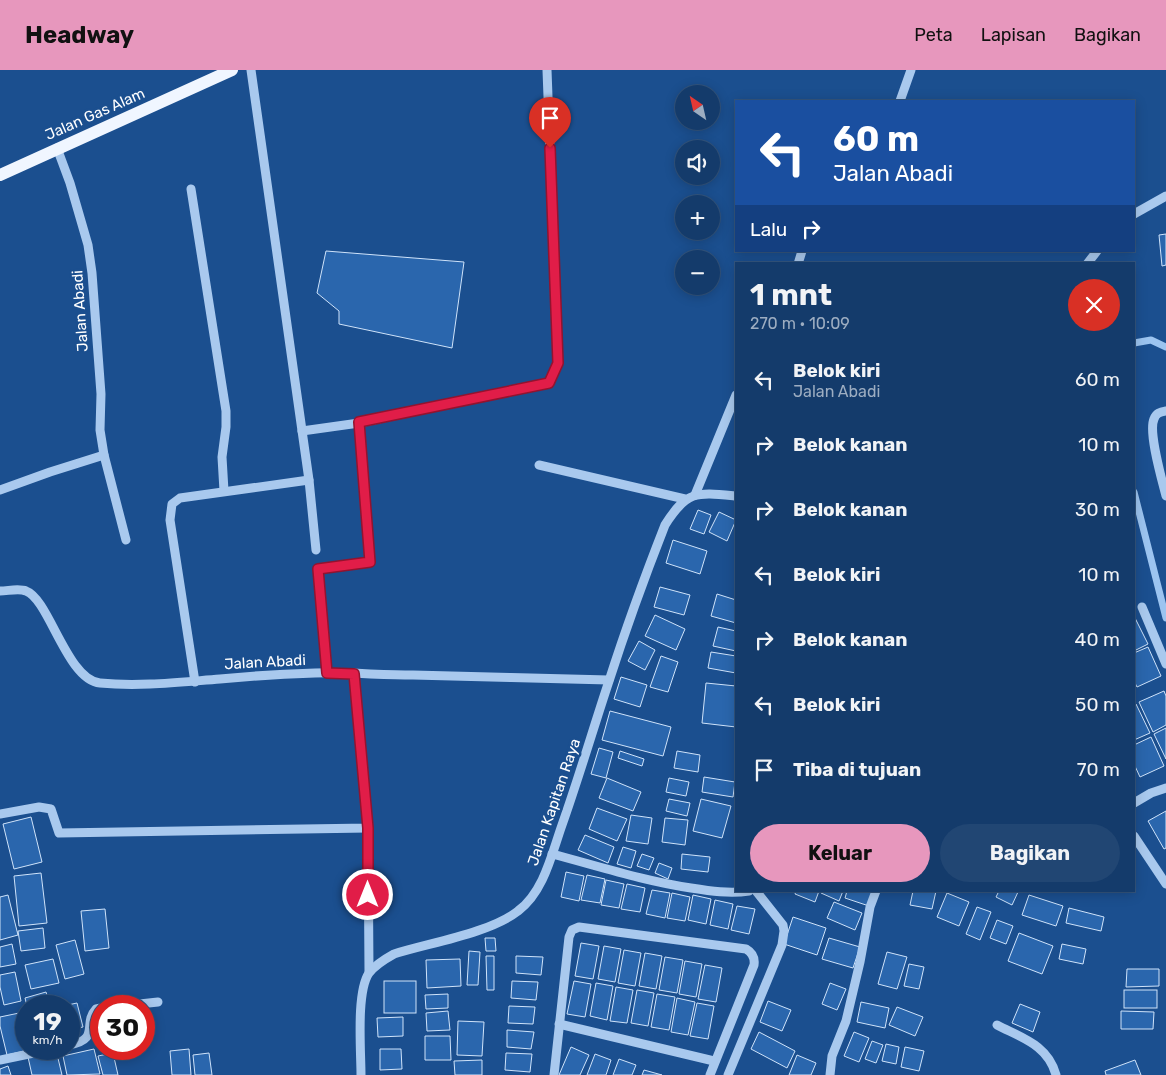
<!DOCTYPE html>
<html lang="id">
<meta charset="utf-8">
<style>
body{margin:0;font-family:Rubik,sans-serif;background:#214673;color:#f1f3f6;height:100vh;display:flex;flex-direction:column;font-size:19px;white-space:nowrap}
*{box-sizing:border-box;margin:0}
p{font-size:16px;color:#9dadc1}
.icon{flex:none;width:28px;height:28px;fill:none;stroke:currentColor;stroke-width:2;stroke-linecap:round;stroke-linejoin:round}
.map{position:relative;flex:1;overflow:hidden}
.details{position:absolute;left:735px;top:192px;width:400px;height:630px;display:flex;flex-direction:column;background:#143b6b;border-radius:0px;box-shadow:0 2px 12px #0003,0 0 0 1px #33557e}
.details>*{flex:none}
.banner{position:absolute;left:735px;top:30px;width:400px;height:152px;border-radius:0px;box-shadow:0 2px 12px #0003,0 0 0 1px #33557e;background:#1a4fa0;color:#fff;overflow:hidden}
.needle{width:32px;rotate:326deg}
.buttons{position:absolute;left:675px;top:15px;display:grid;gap:10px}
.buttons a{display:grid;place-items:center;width:45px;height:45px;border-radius:50%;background:#143b6b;box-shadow:0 2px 12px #0003,0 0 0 1px #33557e;font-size:25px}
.speed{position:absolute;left:15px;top:925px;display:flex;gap:10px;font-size:25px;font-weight:700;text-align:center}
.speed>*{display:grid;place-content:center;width:65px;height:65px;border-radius:50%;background:#143b6b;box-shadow:0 2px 12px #0003,0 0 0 1px #33557e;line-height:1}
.speed small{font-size:12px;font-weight:400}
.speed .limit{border:8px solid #d22;background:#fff;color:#111}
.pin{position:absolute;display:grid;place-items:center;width:42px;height:42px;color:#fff;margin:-51px -21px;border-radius:50% 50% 50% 0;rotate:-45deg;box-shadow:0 0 5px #0007}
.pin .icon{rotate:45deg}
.me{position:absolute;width:55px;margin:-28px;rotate:0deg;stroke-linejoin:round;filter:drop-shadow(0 0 4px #0008)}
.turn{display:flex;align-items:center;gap:18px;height:105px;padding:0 15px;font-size:22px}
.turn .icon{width:65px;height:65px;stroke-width:2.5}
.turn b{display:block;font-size:35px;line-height:42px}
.then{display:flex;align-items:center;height:48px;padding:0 15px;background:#0003;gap:10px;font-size:19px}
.round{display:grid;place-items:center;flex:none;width:52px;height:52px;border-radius:26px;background:#214673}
.overview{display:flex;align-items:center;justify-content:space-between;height:85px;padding:0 15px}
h1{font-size:30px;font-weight:700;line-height:38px}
.primary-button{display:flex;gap:10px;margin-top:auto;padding:10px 15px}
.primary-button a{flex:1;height:58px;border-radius:30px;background:#e797bd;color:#111;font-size:20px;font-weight:700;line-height:58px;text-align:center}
.primary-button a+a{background:#214673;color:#f1f3f6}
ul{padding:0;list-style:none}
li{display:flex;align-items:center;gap:15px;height:65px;padding:0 15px}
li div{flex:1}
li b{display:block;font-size:19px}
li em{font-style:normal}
header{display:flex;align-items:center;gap:30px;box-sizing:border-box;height:70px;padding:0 25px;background:#e797bd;color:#111}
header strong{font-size:24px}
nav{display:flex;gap:28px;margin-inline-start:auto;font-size:18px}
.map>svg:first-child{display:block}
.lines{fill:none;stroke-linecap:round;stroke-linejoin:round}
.stream{stroke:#9cc4f0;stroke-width:7}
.building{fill:#2a66ad;stroke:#cfe3fa}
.minor{stroke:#a9c9ee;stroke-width:9}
.major{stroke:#f0f6ff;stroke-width:12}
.route-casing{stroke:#92132f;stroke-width:12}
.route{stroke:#e11d48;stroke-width:9}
.labels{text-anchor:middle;stroke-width:5;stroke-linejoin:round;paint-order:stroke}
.street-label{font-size:15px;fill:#fff;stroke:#1b4f8f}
</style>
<header>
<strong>Headway</strong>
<nav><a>Peta</a><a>Lapisan</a><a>Bagikan</a></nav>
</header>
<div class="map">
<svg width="1166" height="1005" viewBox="0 0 1166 1005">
<rect width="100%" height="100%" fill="#1b4f8f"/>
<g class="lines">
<g class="stream">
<polyline points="1134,273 1151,270 1166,277"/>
<polyline points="1134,422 1166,548"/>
</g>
</g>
<g class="building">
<polygon points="1166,164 1166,195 1162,196 1159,165"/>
<polygon points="326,181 464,192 452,278 339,254 339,241 317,223"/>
<polygon points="698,440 711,445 704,464 690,459"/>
<polygon points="719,442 736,450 727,471 709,462"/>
<polygon points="673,470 707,481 700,504 666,493"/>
<polygon points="660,517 690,525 684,545 654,537"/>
<polygon points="717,524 736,530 736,553 711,546"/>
<polygon points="655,545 685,559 676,580 645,566"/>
<polygon points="1134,546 1148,574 1134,581"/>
<polygon points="718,557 736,561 736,581 713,576"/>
<polygon points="639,571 655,580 645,600 628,591"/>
<polygon points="1148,577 1161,606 1137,617 1134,611 1134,583"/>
<polygon points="711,582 736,586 736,603 708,598"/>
<polygon points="661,586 678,592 668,622 650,617"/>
<polygon points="621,607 647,615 640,637 614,629"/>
<polygon points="706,613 736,616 736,657 702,653"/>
<polygon points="1164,621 1166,626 1166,655 1153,662 1139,632"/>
<polygon points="1136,634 1150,663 1134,670 1134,635"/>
<polygon points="610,641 671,657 663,686 602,670"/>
<polygon points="1166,658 1166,689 1154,664"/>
<polygon points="1151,667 1164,696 1140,707 1134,694 1134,675"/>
<polygon points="599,678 613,682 606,708 591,704"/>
<polygon points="620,681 644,689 642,696 618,688"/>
<polygon points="677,681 700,685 698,702 674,698"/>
<polygon points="704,707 735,712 733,727 702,722"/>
<polygon points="607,708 641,722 633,741 599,728"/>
<polygon points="669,708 689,712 686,726 666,722"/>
<polygon points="669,729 690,733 687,746 666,741"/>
<polygon points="701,729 731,736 722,768 693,761"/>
<polygon points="597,738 627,749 617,771 589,759"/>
<polygon points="1166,741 1166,778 1164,779 1148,751"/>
<polygon points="631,745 652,748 648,774 626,771"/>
<polygon points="31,747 42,792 14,799 3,754"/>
<polygon points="665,748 688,750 685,775 662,772"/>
<polygon points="585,765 614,777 608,793 578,780"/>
<polygon points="623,777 636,781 631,798 617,794"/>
<polygon points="642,784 654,788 649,800 637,796"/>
<polygon points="682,784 710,787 708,802 681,799"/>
<polygon points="659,793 672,798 668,809 655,803"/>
<polygon points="566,802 584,806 579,831 561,827"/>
<polygon points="41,803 47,853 19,856 14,806"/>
<polygon points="587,805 605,809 600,833 581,830"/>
<polygon points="606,810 624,814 619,838 601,835"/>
<polygon points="627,814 645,818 640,842 621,839"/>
<polygon points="652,820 670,823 665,848 646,844"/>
<polygon points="796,821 819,821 815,832 795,824"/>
<polygon points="821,821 843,821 839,831 821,823"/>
<polygon points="847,821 874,821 869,836 845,828"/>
<polygon points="913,821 936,821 932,839 910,835"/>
<polygon points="999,821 1016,821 1018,822 1012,835 996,827"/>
<polygon points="672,823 690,827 685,851 667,848"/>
<polygon points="947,823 969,832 959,856 937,847"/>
<polygon points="8,825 18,865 0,870 0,827"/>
<polygon points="693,825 711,829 706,854 688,850"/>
<polygon points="1029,825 1063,836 1056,856 1022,845"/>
<polygon points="715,830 733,834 728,859 710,855"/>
<polygon points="834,832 862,843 855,860 827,848"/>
<polygon points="737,836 755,839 749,864 731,860"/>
<polygon points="977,837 991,842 980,870 966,864"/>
<polygon points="1069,838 1104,847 1101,861 1066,853"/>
<polygon points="105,839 109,878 85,881 81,841"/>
<polygon points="793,847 826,858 817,885 784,874"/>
<polygon points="997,850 1013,856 1006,874 990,868"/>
<polygon points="43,858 45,878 21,881 18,861"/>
<polygon points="1019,863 1053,876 1042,904 1008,891"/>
<polygon points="485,868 495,868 496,881 486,881"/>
<polygon points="829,868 860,877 853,898 822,889"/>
<polygon points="75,870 84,904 65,909 56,875"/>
<polygon points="581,873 599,876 593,909 575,906"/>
<polygon points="12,874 16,894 0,897 0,877"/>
<polygon points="1062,874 1086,879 1083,894 1059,889"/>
<polygon points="604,876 621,879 615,912 598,909"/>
<polygon points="624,880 641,883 635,916 618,913"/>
<polygon points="469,881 480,882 478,915 467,915"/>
<polygon points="887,882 907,887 897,919 878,914"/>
<polygon points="645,883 662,886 656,919 639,916"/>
<polygon points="486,886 494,886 494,920 487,920"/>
<polygon points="516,886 543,887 541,905 516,903"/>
<polygon points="665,887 683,890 677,923 659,920"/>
<polygon points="53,889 59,913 31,919 25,895"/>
<polygon points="460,889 461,916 427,918 426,890"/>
<polygon points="685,891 702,894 696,927 679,924"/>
<polygon points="909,894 924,897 919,919 904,916"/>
<polygon points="705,895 722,898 716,932 698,929"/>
<polygon points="1127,899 1159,899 1159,916 1126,917"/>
<polygon points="15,902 21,931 4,935 0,917 0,905"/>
<rect x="384" y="911" width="32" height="32"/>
<polygon points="512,911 538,912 536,930 511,928"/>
<polygon points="574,911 591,914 585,947 567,944"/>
<polygon points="596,913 613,916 607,950 590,946"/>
<polygon points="830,913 846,919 837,940 822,934"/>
<polygon points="616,917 633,920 627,953 610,951"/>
<polygon points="637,920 654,923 648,956 631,953"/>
<rect x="1124" y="920" width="33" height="18"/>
<polygon points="46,922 50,936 27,936 25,928"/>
<polygon points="448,924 448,938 426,939 425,925"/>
<polygon points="657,924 675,927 669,960 651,957"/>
<polygon points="677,928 695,932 688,965 671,962"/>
<polygon points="768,931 791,940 782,961 760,952"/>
<polygon points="861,932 889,938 885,958 857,952"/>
<polygon points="77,933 83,957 69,960 69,936 63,936"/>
<polygon points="697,933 714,936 708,969 690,966"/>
<polygon points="1020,934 1040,942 1033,962 1012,953"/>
<polygon points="509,936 535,937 533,954 508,953"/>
<polygon points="897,937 923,947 915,966 889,955"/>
<polygon points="448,941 450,960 427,961 426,943"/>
<polygon points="1121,941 1154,942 1153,959 1121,959"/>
<polygon points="24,942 26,952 26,979 33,979 7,985 0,956 0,947"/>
<polygon points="403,947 403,966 378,967 377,948"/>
<polygon points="458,951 484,952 482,986 457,985"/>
<polygon points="507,960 534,962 531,979 507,977"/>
<polygon points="759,962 795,981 787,998 751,979"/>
<polygon points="854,962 869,968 859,992 844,986"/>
<polygon points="425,966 450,966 451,990 425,990"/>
<polygon points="872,971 883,975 876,993 865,989"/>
<polygon points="886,974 899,977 896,994 882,991"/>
<polygon points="571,977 589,985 580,1005 559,1005"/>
<polygon points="905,977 924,981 919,1001 901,997"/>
<polygon points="94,979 100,1004 67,1005 63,986"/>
<polygon points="189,979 191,1005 172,1005 170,981"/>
<polygon points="380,979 401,979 402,999 380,1000"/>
<polygon points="56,980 62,1005 32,1005 28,987"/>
<polygon points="113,983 118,1005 103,1005 98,986"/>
<polygon points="209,983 212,1005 195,1005 193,985"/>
<polygon points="506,983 532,984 530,1002 505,1000"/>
<polygon points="595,984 611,990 606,1005 587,1005"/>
<polygon points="797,985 816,993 811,1005 789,1005"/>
<polygon points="619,989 636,995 632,1005 613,1005"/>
<polygon points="482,990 482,1005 455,1005 454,991"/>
<polygon points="1135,990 1141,1005 1106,1005 1105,1001"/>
<polygon points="8,996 11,1005 0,1005 0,999"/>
<polygon points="644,1000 662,1005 642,1005"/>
</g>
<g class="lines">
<g class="minor">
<polyline points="251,0 309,410 316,480"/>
<polyline points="900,31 911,0"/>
<polyline points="191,119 226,341 226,357 222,387 224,421"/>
<polyline points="1134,144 1166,126"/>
<polyline points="798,194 802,181"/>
<polyline points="1087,194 1097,181"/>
<path d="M1166,341C1160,342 1156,343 1154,349C1148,362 1162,410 1166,426"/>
<polyline points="302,361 359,353 549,313 558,293 547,0"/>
<polyline points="104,385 126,470"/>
<polyline points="539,395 685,429"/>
<polyline points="0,420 50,402 104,385 100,360 101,324 92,203 88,175 70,113 57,78"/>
<polyline points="695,425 736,325"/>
<path d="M0,521C8,521 19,518 26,521C49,529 67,610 100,613C139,617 181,612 220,609C251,606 283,604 315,603C347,602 380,605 413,605C478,607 544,608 609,610"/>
<polyline points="1142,537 1166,594"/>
<polyline points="327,603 318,499 370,492 359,353"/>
<polyline points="195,612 170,450 172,434 180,428 309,410"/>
<polyline points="1134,733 1151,723 1166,718"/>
<polyline points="0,744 39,737 51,739 59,763 368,758 354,604"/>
<polyline points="368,758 369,902"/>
<polyline points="1134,766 1166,814"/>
<path d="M552,784C598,796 644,811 691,818C710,821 730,824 749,821"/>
<polyline points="121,936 158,932"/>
<polyline points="559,954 714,991"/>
<path d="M997,955C1022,968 1048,975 1056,1005"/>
<path d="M69,975C101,969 82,954 96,939L101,938"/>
<polyline points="0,990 53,979"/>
<path d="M361,1005C361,981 356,922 369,903C375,895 385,889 394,884C429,873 490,863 518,841C544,822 552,783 562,755C579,707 593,659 609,611C626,558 645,506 665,455C687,420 697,422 736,426"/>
<path d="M554,1005L569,867L572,860L579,857L746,879C753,883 755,888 754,895L710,1005"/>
<polyline points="728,1005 782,875 784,861 783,855 756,821"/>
<polyline points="830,1005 832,986 846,951 860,892 870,837 876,821"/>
</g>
<polyline class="major" points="0,105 232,0"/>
</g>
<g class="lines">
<g class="route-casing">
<polyline id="route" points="368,825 368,758 354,604 327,603 318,499 370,492 359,352 549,313 558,293 550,78"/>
</g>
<use href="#route" class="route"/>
</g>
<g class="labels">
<g class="street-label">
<text transform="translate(95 44) rotate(-24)" y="5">Jalan Gas Alam</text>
<text transform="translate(80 241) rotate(-94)" y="5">Jalan Abadi</text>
<text transform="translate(265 592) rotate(-3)" y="5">Jalan Abadi</text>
<text transform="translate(554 732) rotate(-71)" y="5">Jalan Kapitan Raya</text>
</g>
</g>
</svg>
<div class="buttons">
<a><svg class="needle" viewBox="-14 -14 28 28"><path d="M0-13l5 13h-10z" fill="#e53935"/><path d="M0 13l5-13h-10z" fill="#9dadc1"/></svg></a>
<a><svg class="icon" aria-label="sound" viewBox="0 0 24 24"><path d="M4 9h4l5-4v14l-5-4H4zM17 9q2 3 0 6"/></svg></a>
<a>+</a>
<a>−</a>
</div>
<div class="speed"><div>19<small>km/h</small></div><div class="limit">30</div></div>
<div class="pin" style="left:550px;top:78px;background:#d93025"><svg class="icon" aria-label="arrive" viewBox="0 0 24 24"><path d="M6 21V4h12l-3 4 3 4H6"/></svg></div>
<svg class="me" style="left:368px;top:825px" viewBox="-20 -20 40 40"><circle r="17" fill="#e11d48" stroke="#fff" stroke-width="3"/><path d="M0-11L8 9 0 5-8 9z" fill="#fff"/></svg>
<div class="banner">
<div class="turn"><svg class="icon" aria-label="left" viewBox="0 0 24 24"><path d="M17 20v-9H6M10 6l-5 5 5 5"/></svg><div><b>60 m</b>Jalan Abadi</div></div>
<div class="then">Lalu<svg class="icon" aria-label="right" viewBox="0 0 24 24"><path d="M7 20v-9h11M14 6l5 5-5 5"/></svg></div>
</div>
<section class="details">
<div class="overview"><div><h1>1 mnt</h1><p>270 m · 10:09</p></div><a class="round" style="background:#d93025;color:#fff"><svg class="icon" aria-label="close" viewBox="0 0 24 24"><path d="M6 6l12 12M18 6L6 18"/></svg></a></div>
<ul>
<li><svg class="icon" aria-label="left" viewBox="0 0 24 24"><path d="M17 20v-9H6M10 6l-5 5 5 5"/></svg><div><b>Belok kiri</b><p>Jalan Abadi</p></div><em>60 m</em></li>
<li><svg class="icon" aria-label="right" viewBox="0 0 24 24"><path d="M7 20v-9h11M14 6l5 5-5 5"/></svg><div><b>Belok kanan</b></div><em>10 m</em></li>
<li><svg class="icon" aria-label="right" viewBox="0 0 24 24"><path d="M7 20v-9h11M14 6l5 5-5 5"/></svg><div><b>Belok kanan</b></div><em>30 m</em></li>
<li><svg class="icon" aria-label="left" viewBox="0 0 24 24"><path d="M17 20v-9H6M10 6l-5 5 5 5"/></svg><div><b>Belok kiri</b></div><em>10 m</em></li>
<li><svg class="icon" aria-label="right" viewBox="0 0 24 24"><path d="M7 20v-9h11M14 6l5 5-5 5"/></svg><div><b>Belok kanan</b></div><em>40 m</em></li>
<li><svg class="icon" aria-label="left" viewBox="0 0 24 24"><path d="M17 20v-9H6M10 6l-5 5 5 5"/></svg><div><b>Belok kiri</b></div><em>50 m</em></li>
<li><svg class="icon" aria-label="arrive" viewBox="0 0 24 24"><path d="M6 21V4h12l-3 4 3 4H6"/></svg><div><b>Tiba di tujuan</b></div><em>70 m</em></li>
</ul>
<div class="primary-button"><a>Keluar</a><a>Bagikan</a></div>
</section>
</div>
